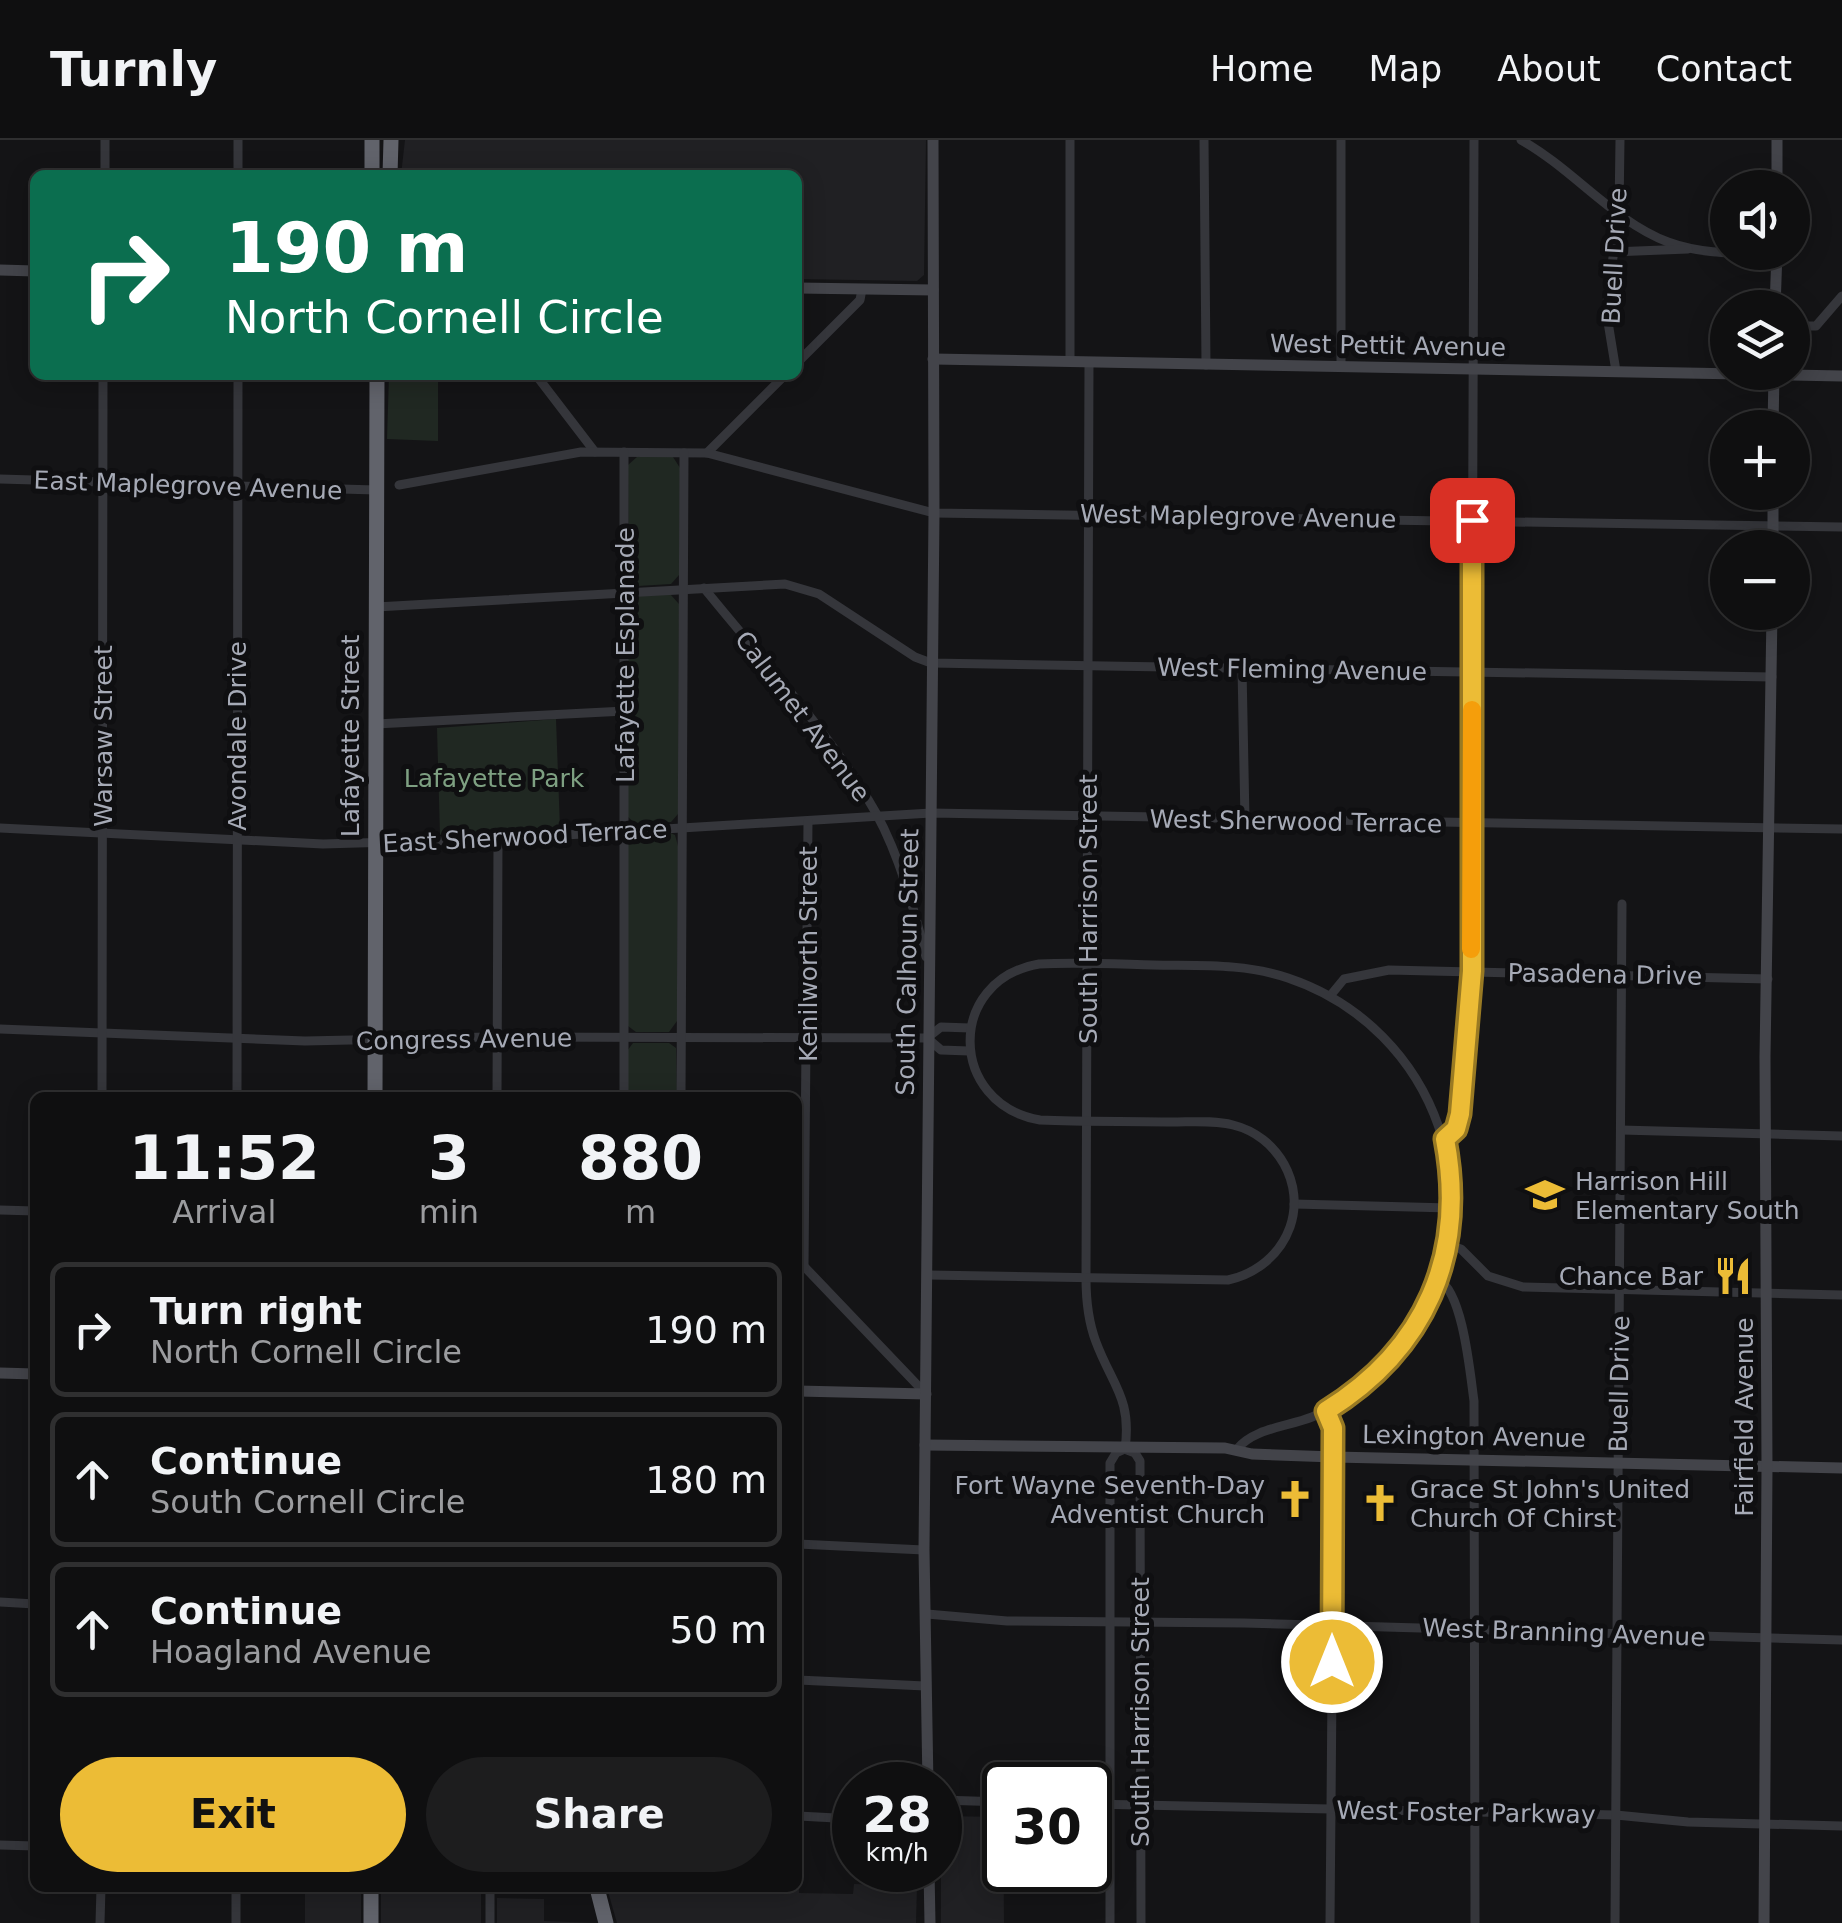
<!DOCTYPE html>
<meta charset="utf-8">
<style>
body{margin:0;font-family:"DejaVu Sans",sans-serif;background:#1d1d1e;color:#f1f3f6;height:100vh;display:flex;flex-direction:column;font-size:38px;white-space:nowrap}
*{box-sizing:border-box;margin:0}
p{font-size:32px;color:#9b9c9f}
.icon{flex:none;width:55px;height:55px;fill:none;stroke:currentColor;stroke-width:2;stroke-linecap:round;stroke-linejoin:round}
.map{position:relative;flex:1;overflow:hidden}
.panel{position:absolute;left:30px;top:952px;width:772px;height:800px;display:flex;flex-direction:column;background:#0f0f10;border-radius:15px;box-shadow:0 5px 25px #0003,0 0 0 2px #2f2f30}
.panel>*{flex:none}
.top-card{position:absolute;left:30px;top:30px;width:772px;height:210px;border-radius:15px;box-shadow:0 5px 25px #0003,0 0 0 2px #2f2f30;background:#0b6e4f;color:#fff;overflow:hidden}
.fabs{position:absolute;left:1710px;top:30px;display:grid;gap:20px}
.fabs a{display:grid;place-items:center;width:100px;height:100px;border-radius:50%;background:#0f0f10;box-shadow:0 5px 25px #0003,0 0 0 2px #2f2f30;font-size:50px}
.speed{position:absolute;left:832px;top:1622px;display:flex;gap:20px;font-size:50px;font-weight:700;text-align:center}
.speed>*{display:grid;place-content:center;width:130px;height:130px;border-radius:50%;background:#0f0f10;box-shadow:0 5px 25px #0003,0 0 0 2px #2f2f30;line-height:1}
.speed small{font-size:25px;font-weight:400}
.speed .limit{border:5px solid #111;border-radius:15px;background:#fff;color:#111}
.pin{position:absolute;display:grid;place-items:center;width:85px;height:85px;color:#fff;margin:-42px;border-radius:20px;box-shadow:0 5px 15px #0006}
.me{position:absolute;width:110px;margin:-55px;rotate:0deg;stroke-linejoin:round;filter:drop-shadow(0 0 8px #0008)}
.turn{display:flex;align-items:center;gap:35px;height:210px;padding:0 30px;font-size:45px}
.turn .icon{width:130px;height:130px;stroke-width:2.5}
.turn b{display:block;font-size:70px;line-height:85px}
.eta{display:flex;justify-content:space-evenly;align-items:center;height:170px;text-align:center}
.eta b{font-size:60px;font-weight:700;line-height:70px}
.button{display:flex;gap:20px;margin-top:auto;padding:20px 30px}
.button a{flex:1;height:115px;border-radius:60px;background:#ecbc36;color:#111;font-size:40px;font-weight:700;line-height:115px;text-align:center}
.button a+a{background:#1d1d1e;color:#f1f3f6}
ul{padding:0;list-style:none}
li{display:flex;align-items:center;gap:30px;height:135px;margin:0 20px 15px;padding:0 10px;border:5px solid #2f2f30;border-radius:15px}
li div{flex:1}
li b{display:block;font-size:38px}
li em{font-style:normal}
header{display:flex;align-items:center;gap:60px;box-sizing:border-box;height:140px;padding:0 50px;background:#0f0f10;border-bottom:2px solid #2f2f30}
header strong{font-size:48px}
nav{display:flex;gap:55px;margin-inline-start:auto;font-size:35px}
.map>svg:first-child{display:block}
.built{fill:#202023}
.green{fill:#202822}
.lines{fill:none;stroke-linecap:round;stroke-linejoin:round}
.street{stroke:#35363b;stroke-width:9}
.secondary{stroke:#43444a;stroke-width:11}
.highway{stroke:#61636b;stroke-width:15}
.route-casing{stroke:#997a23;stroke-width:25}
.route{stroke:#ecbc36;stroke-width:18}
.slow{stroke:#f59e0b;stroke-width:18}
.labels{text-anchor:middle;stroke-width:10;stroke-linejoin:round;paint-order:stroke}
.street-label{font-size:25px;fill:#a6aab6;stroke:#0f0f11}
.park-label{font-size:25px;fill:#7ea082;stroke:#0f0f11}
.poi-label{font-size:25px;fill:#a6aab6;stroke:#0f0f11;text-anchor:start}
</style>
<header>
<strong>Turnly</strong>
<nav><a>Home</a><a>Map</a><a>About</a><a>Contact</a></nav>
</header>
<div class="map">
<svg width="1842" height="1783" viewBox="0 0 1842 1783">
<rect width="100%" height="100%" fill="#141416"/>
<g class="built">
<polygon points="405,0 926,0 924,135 917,141 798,139 798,35 401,35"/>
<polygon points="941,1676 1003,1677 1004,1783 941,1783"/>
<polygon points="798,1692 799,1753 853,1754 854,1744 917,1746 916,1783 617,1783 607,1748 798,1748"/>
<rect x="305" y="1748" width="56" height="35"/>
<rect x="381" y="1748" width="100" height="35"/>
<polygon points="497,1758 544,1759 544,1781 595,1783 497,1783"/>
</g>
<g class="green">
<polygon points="389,235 438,235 438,301 387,299"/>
<polygon points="637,317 673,317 680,328 679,435 671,444 638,446 629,440 628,325"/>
<polygon points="670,454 679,464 678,674 671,682 636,684 628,677 628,465 636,456"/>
<polygon points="556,579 560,689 440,695 437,588"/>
<polygon points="670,693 675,695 678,706 677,881 669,892 636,892 628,886 628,702 634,695"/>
<polygon points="633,903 669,903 676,908 677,957 627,958 627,911"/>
</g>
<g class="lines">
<g class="street">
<polyline points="238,0 238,35"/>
<polyline points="1204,0 1206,225"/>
<polyline points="1341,0 1341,226"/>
<path d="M1521,0C1573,29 1613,81 1668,102C1703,115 1740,113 1777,114"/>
<polyline points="105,35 105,0"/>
<polyline points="1612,112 1688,109"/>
<polyline points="1792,186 1816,186 1842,156"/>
<polyline points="798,222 860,160 862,149"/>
<polyline points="1070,222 1070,0"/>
<path d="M1089,222L1086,1138C1086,1160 1088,1181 1096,1202C1112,1245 1132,1258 1125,1309"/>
<polyline points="1616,231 1606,170 1619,72 1620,0"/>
<polyline points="536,235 595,312"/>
<polyline points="707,313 785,235"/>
<polyline points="0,339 376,350"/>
<polyline points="399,345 581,312 707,313 934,373 1842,387"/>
<path d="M704,448C762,520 830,592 876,673C900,717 914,769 926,817"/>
<polyline points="376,467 785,444 819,454 915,517 931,523 1772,537"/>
<polyline points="1242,528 1245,680"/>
<polyline points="376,584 625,571"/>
<polyline points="0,688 323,704 498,699 931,673 1842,689"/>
<polyline points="1330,856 1344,839 1389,830 1768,839"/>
<polyline points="0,889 305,901 488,897 927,898"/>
<polyline points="927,898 941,887 970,888"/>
<polyline points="927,898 941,910 969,911"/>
<polyline points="102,958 103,235"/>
<polyline points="237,958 238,235"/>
<polyline points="497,958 498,699"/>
<polyline points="624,958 624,312"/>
<polyline points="681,958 684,313"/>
<polyline points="1621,990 1842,996"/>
<polyline points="1445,999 1452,996 1460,979 1471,831 1474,0"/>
<polyline points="1294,1064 1450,1068"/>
<polyline points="0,1070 35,1071"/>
<polyline points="1448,1105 1461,1109 1488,1136 1523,1147 1842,1155"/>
<polyline points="798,1120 926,1254"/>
<polyline points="804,1127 808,681"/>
<path d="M929,1135L1228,1140C1256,1134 1280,1115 1290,1087C1305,1044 1278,996 1233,985C1214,980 1192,982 1172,982C1128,981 1084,982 1040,980C948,964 946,840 1039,824C1077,822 1115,824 1153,825C1198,826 1245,823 1288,838C1437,888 1500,1065 1410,1196C1386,1231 1351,1261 1312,1277C1287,1287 1254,1288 1237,1309"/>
<path d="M1439,1140C1463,1153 1470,1233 1474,1261L1475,1783"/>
<polyline points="1327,1271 1333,1287 1334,1317 1330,1783"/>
<polyline points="1127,1310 1135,1313 1140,1321 1141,1783"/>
<polyline points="798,1404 924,1410"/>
<polyline points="0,1462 35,1464"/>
<polyline points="927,1474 1007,1481 1244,1483 1842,1500"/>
<polyline points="798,1540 925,1546"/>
<polyline points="940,1660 1005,1662"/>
<polyline points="1090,1664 1616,1675 1688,1682 1842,1686"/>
<polyline points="798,1676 855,1679"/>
<polyline points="0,1705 35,1706"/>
<polyline points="236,1748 236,1783"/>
<polyline points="490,1748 490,1783"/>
<polyline points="100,1783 101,1748"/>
<polyline points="1110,1783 1110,1323 1116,1313 1125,1309"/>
<polyline points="1615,1783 1622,764"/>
</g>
<g class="secondary">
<polyline points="1777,48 1777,0"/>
<polyline points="0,130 35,131"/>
<polyline points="798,148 933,150"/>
<polyline points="1775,168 1777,112"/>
<polyline points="933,219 1842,236"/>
<polyline points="1773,288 1774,232"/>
<polyline points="1773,408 1773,352"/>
<polyline points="0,1233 35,1234"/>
<polyline points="798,1251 926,1254"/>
<polyline points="925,1305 1225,1308 1252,1314 1334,1317 1842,1328"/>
<polyline points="928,1645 924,1410 934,373 933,0"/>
<polyline points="929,1730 930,1783"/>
<polyline points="1764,1783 1767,1327 1765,917 1772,472"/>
</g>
<g class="highway">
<polyline points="372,0 372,35"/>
<polyline points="390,35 391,0"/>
<polyline points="375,958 377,235"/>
<polyline points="371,1748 371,1783"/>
<polyline points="597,1748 606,1783"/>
</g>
</g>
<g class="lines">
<g class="route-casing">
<path id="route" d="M1332,1522L1333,1288L1326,1271C1426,1209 1467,1114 1445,999L1456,989L1460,974L1472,831V380"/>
</g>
<use href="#route" class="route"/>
<polyline class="slow" points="1471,809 1472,570"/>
</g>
<defs>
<g id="school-bare" transform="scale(3)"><path d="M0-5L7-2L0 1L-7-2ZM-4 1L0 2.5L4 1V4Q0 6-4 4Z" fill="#ecbc36" stroke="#0f0f11" stroke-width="2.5" paint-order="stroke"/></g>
<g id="restaurant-bare" transform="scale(3)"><path d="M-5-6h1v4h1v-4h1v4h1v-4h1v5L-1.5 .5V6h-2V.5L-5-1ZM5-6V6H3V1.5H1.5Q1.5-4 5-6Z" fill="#ecbc36" stroke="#0f0f11" stroke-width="2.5" paint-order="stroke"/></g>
<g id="church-bare" transform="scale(3)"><path d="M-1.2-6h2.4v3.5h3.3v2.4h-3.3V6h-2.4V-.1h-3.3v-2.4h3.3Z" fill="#ecbc36" stroke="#0f0f11" stroke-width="2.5" paint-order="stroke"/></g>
</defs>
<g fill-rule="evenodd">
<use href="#school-bare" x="1545" y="1055"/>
<use href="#restaurant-bare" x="1733" y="1136"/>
<use href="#church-bare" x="1295" y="1359"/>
<use href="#church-bare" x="1380" y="1363"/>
</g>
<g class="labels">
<g class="street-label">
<text transform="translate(1614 116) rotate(-87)" y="9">Buell Drive</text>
<text transform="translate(1388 205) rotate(1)" y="9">West Pettit Avenue</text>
<text transform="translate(188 345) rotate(2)" y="9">East Maplegrove Avenue</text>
<text transform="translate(1238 376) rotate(1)" y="9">West Maplegrove Avenue</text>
<text transform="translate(625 515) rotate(-90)" y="9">Lafayette Esplanade</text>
<text transform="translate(1292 529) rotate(1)" y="9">West Fleming Avenue</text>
<text transform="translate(803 576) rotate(53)" y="9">Calumet Avenue</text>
<text transform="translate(103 596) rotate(-90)" y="9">Warsaw Street</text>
<text transform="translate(237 596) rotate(-90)" y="9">Avondale Drive</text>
<text transform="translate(350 596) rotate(-90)" y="9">Lafayette Street</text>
<text transform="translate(1296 681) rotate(1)" y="9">West Sherwood Terrace</text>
<text transform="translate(525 696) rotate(-3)" y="9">East Sherwood Terrace</text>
<text transform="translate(1088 769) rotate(-90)" y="9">South Harrison Street</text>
<text transform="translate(808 814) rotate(-90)" y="9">Kenilworth Street</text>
<text transform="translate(907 822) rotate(-89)" y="9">South Calhoun Street</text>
<text transform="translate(1605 834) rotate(1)" y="9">Pasadena Drive</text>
<text transform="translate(464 899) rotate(-1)" y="9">Congress Avenue</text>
<text transform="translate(1619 1244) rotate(-89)" y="9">Buell Drive</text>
<text transform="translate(1744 1277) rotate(-90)" y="9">Fairfield Avenue</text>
<text transform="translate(1474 1296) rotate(1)" y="9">Lexington Avenue</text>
<text transform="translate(1564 1492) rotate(2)" y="9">West Branning Avenue</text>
<text transform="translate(1140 1572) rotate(-90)" y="9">South Harrison Street</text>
<text transform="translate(1466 1672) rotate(1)" y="9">West Foster Parkway</text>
</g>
<g class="park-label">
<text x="494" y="647">Lafayette Park</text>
</g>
<g class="poi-label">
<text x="1575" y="1050">Harrison Hill<tspan x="1575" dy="29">Elementary South</tspan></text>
<text x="1703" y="1145" text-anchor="end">Chance Bar</text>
<text x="1265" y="1354" text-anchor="end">Fort Wayne Seventh-Day<tspan x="1265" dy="29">Adventist Church</tspan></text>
<text x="1410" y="1358">Grace St John's United<tspan x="1410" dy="29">Church Of Chirst</tspan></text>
</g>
</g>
</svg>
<div class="fabs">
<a><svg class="icon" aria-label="sound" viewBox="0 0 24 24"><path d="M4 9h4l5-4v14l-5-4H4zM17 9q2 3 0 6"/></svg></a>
<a><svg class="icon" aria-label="layers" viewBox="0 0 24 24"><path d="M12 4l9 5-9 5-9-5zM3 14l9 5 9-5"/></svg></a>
<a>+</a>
<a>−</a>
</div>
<div class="speed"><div>28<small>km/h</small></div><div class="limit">30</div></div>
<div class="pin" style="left:1472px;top:380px;background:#d93025"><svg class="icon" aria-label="arrive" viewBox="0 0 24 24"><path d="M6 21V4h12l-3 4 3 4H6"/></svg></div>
<svg class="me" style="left:1332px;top:1522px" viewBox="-20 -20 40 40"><circle r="17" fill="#ecbc36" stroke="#fff" stroke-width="3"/><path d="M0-11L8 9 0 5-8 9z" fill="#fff"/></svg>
<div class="top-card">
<div class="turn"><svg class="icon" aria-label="right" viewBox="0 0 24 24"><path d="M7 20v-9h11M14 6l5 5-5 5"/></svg><div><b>190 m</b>North Cornell Circle</div></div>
</div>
<section class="panel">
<div class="eta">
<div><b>11:52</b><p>Arrival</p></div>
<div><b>3</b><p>min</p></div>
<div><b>880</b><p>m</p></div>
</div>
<ul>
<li><svg class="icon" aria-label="right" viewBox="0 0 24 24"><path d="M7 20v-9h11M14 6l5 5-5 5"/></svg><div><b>Turn right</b><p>North Cornell Circle</p></div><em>190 m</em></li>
<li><svg class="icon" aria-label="ahead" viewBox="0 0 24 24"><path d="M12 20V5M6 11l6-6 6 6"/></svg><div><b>Continue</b><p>South Cornell Circle</p></div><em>180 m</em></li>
<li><svg class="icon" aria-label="ahead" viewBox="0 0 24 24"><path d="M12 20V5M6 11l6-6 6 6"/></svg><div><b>Continue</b><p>Hoagland Avenue</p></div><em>50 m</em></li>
</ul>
<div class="button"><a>Exit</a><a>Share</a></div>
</section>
</div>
